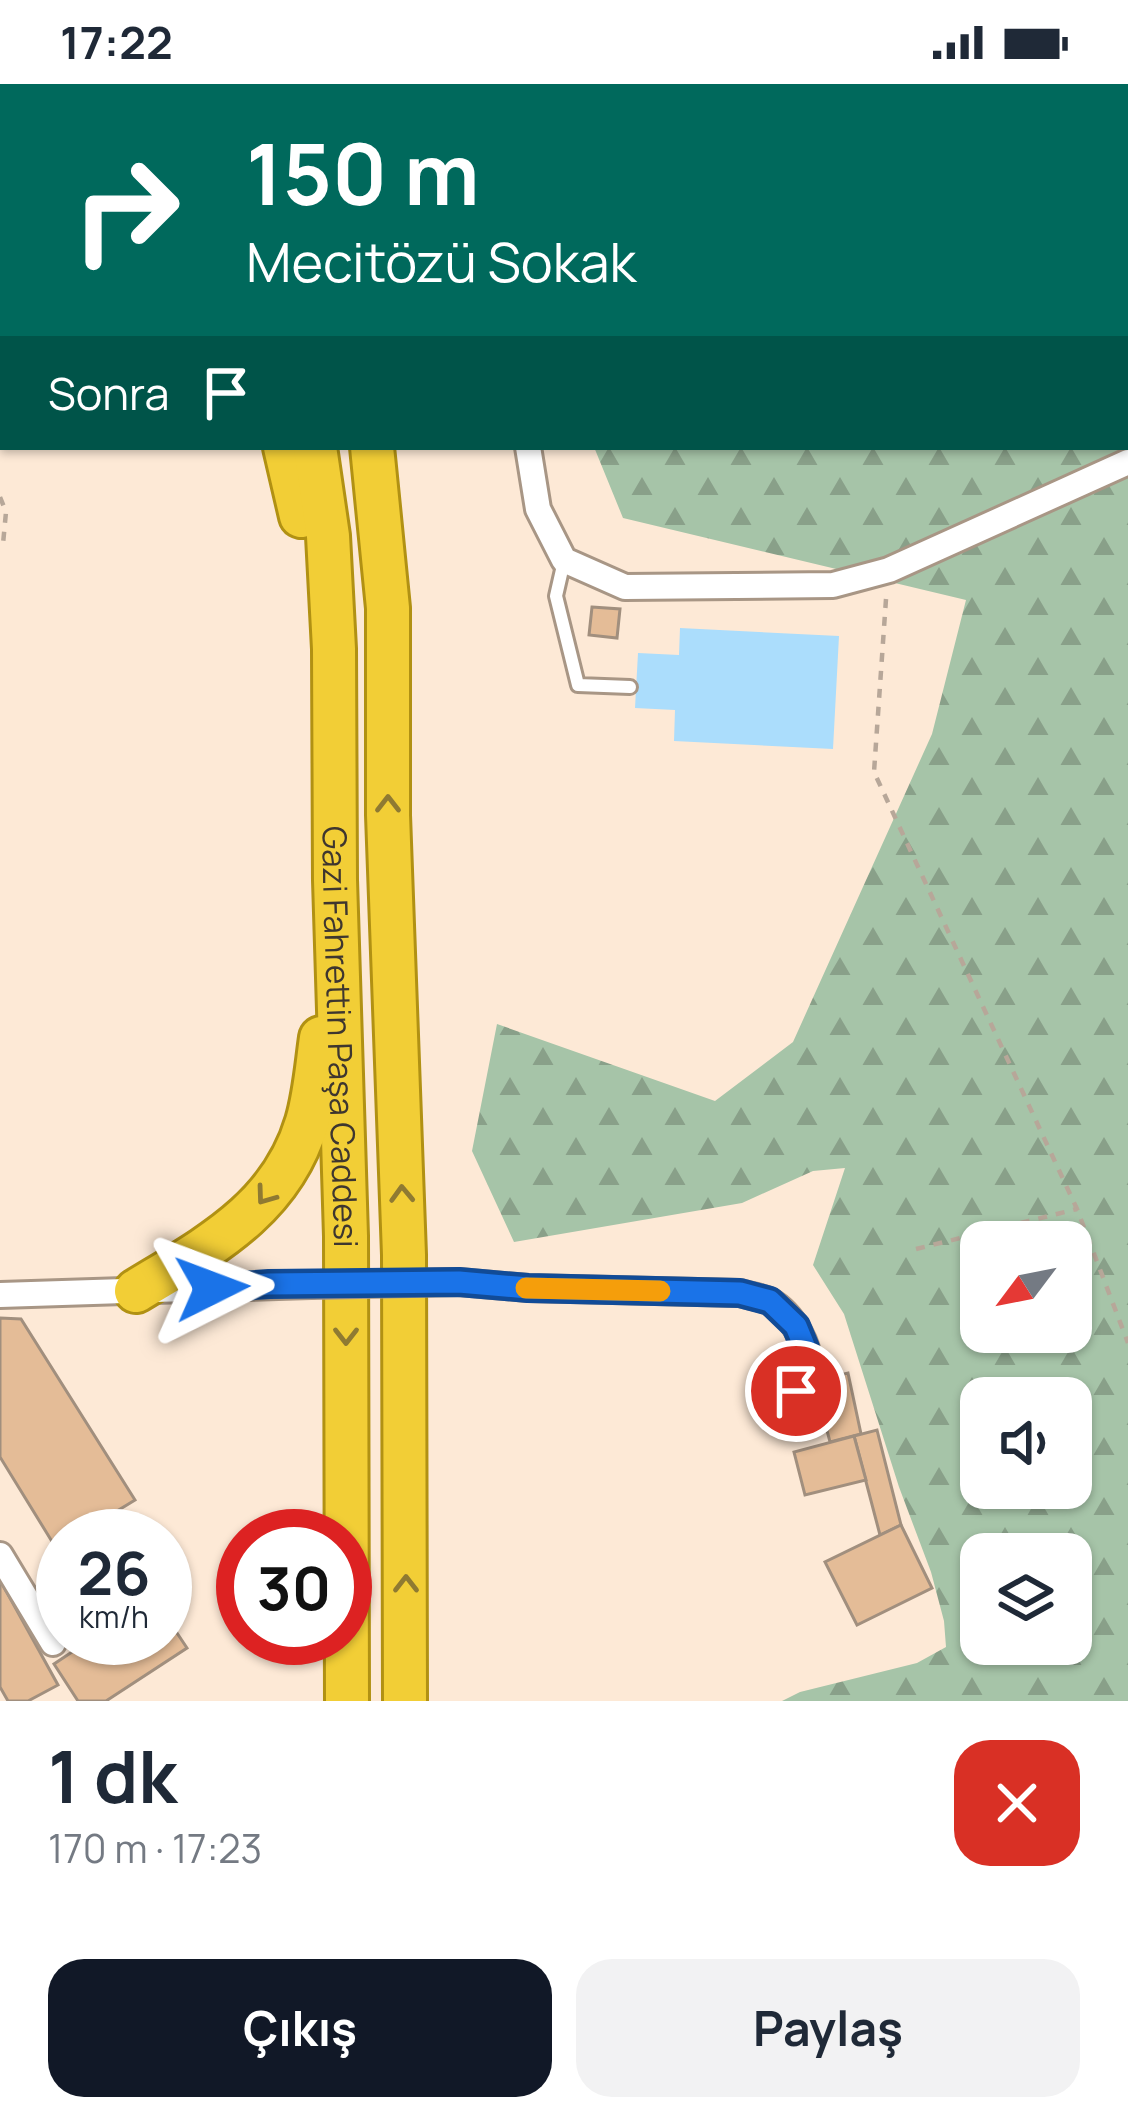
<!DOCTYPE html>
<html lang="tr">
<meta charset="utf-8">
<style>
body{margin:0;font-family:Manrope,sans-serif;background:#f2f2f3;color:#1f2937;height:100vh;display:flex;flex-direction:column;font-size:45px;white-space:nowrap}
*{box-sizing:border-box;margin:0}
p{font-size:39px;color:#747a83}
.icon{flex:none;width:66px;height:66px;fill:none;stroke:currentColor;stroke-width:2;stroke-linecap:round;stroke-linejoin:round}
.map{position:relative;height:1617px;overflow:hidden}
.drawer{display:flex;flex-direction:column;background:#fff;flex:1}
.drawer>*{flex:none}
.banner{position:absolute;left:0px;top:0px;width:1128px;height:366px;box-shadow:0 3px 9px #0004;background:#00695c;color:#fff;overflow:hidden}
.needle{width:78px;rotate:238deg}
.fabs{position:absolute;left:960px;top:1137px;display:grid;gap:24px}
.fabs a{display:grid;place-items:center;width:132px;height:132px;border-radius:24px;background:#fff;box-shadow:0 3px 9px #0004;font-size:60px}
.speed{position:absolute;left:36px;top:1425px;display:flex;gap:24px;font-size:60px;font-weight:700;text-align:center}
.speed>*{display:grid;place-content:center;width:156px;height:156px;border-radius:50%;background:#fff;box-shadow:0 3px 9px #0004;line-height:1}
.speed small{font-size:30px;font-weight:400}
.speed .limit{border:18px solid #d22;background:#fff;color:#111}
.pin{position:absolute;display:grid;place-items:center;width:102px;height:102px;color:#fff;margin:-51px;border:6px solid #fff;border-radius:50%;box-shadow:0 3px 12px #0007}
.me{position:absolute;width:132px;margin:-66px;rotate:87deg;stroke-linejoin:round;filter:drop-shadow(0 0 9px #0008)}
.turn{display:flex;align-items:center;gap:42px;height:252px;padding:0 48px;font-size:54px}
.turn .icon{width:156px;height:156px;stroke-width:2.5}
.turn b{display:block;font-size:84px;line-height:102px}
.then{display:flex;align-items:center;height:114px;padding:0 48px;background:#0003;gap:24px;font-size:45px}
.round{display:grid;place-items:center;flex:none;width:126px;height:126px;border-radius:36px;background:#f2f2f3}
.summary{display:flex;align-items:center;justify-content:space-between;height:204px;padding:0 48px}
h1{font-size:72px;font-weight:700;line-height:90px}
.cta{display:flex;gap:24px;margin-top:auto;padding:24px 48px}
.cta a{flex:1;height:138px;border-radius:36px;background:#111827;color:#fff;font-size:48px;font-weight:700;line-height:138px;text-align:center}
.cta a+a{background:#f2f2f3;color:#1f2937}
.status{display:flex;justify-content:space-between;align-items:center;height:84px;padding:0 60px;background:#fff;direction:ltr}
.status svg{height:33px;fill:currentColor}
.map>svg:first-child{display:block}
.forest{fill:url(#forest-firs);fill-rule:evenodd}
.water{fill:#abddfc}
.building{fill:#e4bc97;stroke:#a18f7e;stroke-width:3}
.lines{fill:none;stroke-linecap:round;stroke-linejoin:round}
.service-casing{stroke:#a89685;stroke-width:18}
.minor-casing{stroke:#a89685;stroke-width:30}
.trunk-casing{stroke:#b19113;stroke-width:48}
.path{stroke:#b7a799;stroke-width:4.5;stroke-dasharray:9 9;stroke-linecap:butt}
.service{stroke:#fff;stroke-width:12}
.minor{stroke:#fff;stroke-width:24}
.trunk{stroke:#f2ce36;stroke-width:42}
.minor-bridge-casing{stroke:#a89685;stroke-width:30;stroke-linecap:butt}
.minor-bridge{stroke:#fff;stroke-width:24}
.oneway{stroke:#8f7a32}
.route-casing{stroke:#114b97;stroke-width:30}
.route{stroke:#1a73e8;stroke-width:21}
.slow{stroke:#f59e0b;stroke-width:21}
.labels{text-anchor:middle;stroke-width:9;stroke-linejoin:round;paint-order:stroke}
.street-label{font-size:33px;fill:#3e362f;stroke:#fde9d6}
</style>
<div class="status"><b>17:22</b><svg viewBox="0 0 49 12"><path d="M0 12V9h3v3zM5 12V6h3v6zM10 12V3h3v9zM15 12V0h3v12zM26 1h20v11H26zM47 4h2v5h-2z"/></svg></div>
<div class="map">
<svg width="1128" height="1617" viewBox="0 0 1128 1617">
<defs>
<pattern id="forest-firs" width="22" height="20" patternUnits="userSpaceOnUse" patternTransform="scale(3)"><rect width="22" height="20" fill="#a6c4a8"/><path d="M5 1l3.5 6h-7zM16 11l3.5 6h-7z" fill="#89a089"/></pattern>
</defs>
<rect width="100%" height="100%" fill="#fde9d6"/>
<path class="forest" d="M663,0H1128V1617H782L800,1608L917,1579L946,1563L944,1537L931,1488L899,1403L844,1230L813,1181L845,1084L813,1087L742,1119L514,1158L472,1067L497,940L715,1017L793,958L932,650L966,516L623,434L594,363H1125V3H662ZM981,1158H1071V1248H981ZM981,1314H1071V1404H981ZM981,1470H1071V1560H981Z"/>
<polygon class="water" points="680,544 839,552 833,665 674,657 675,626 635,624 638,569 679,571"/>
<g class="building">
<polygon points="592,523 620,525 617,554 589,551"/>
<polygon points="0,1234 21,1235 135,1416 76,1452 63,1452 63,1460 56,1464 0,1373"/>
<polygon points="848,1289 861,1350 830,1358 814,1297"/>
<polygon points="877,1346 901,1441 880,1451 854,1352"/>
<polygon points="854,1352 866,1396 805,1411 794,1368"/>
<polygon points="901,1441 932,1504 857,1541 825,1478"/>
<polygon points="0,1496 58,1601 28,1617 8,1617 0,1603"/>
<polygon points="165,1531 187,1564 106,1617 78,1617 54,1580 93,1554 165,1554"/>
</g>
<g class="lines">
<g class="service-casing">
<polyline id="service" points="564,477 556,512 578,601 630,603"/>
</g>
<g class="minor-casing">
<g id="minor">
<polyline points="599,3 599,0"/>
<polyline points="0,47 3,49"/>
<polyline points="0,337 3,330"/>
<polyline points="528,363 538,425 564,476 625,503 833,501 889,486 1128,378"/>
<path d="M459,1198L528,1204L740,1209C749,1212 761,1213 769,1217C791,1229 815,1265 806,1291C801,1305 791,1311 779,1319"/>
<polyline points="0,1211 311,1201"/>
<polyline points="0,1471 53,1559"/>
</g>
</g>
<g class="trunk-casing">
<g id="trunk">
<polyline points="132,0 134,3"/>
<polyline points="193,0 194,3"/>
<polyline points="250,0 251,3"/>
<polyline points="336,3 337,0"/>
<polyline points="285,363 301,432"/>
<path id="s1" d="M315,363L328,452L334,565L335,796L346,1152L347,1617"/>
<polyline points="372,363 388,524 388,731 404,1171 405,1617"/>
<path d="M136,1207C208,1163 281,1126 307,1038C315,1011 317,982 321,954"/>
</g>
</g>
<g class="path">
<polyline points="0,413 6,428 3,460"/>
<polyline points="886,515 874,688 1077,1125 1128,1259"/>
<polyline points="916,1165 1077,1125"/>
</g>
<use href="#service" class="service"/>
<use href="#minor" class="minor"/>
<use href="#trunk" class="trunk"/>
<g class="minor-bridge-casing">
<polyline id="minor-bridge" points="311,1201 459,1198"/>
</g>
<use href="#minor-bridge" class="minor-bridge"/>
</g>
<defs><path id="oneway-chevron" d="M-2-3.5L2.5 0L-2 3.5" fill="none" stroke-width="1.6" stroke-linecap="round" stroke-linejoin="round" transform="scale(3)"/></defs>
<g class="oneway">
<use href="#oneway-chevron" transform="translate(388 720) rotate(-90)"/>
<use href="#oneway-chevron" transform="translate(402 1110) rotate(-92)"/>
<use href="#oneway-chevron" transform="translate(265 1112) rotate(126)"/>
<use href="#oneway-chevron" transform="translate(346 1252) rotate(90)"/>
<use href="#oneway-chevron" transform="translate(406 1500) rotate(-90)"/>
</g>
<g class="lines">
<g class="route-casing">
<polyline id="route" points="212,1204 269,1200 459,1198 528,1204 740,1209 770,1217 796,1242 805,1264 808,1287 796,1307"/>
</g>
<use href="#route" class="route"/>
<polyline class="slow" points="526,1204 660,1207"/>
</g>
<g class="labels">
<g class="street-label">
<text dy="12" stroke="none"><textPath href="#s1" startOffset="591">Gazi Fahrettin Paşa Caddesi</textPath></text>
</g>
</g>
</svg>
<div class="fabs">
<a><svg class="needle" viewBox="-14 -14 28 28"><path d="M0-13l5 13h-10z" fill="#e53935"/><path d="M0 13l5-13h-10z" fill="#747a83"/></svg></a>
<a><svg class="icon" aria-label="sound" viewBox="0 0 24 24"><path d="M4 9h4l5-4v14l-5-4H4zM17 9q2 3 0 6"/></svg></a>
<a><svg class="icon" aria-label="layers" viewBox="0 0 24 24"><path d="M12 4l9 5-9 5-9-5zM3 14l9 5 9-5"/></svg></a>
</div>
<div class="speed"><div>26<small>km/h</small></div><div class="limit">30</div></div>
<div class="pin" style="left:796px;top:1307px;background:#d93025"><svg class="icon" aria-label="arrive" viewBox="0 0 24 24"><path d="M6 21V4h12l-3 4 3 4H6"/></svg></div>
<svg class="me" style="left:212px;top:1204px" viewBox="-20 -20 40 40"><path d="M0-17L14 15 0 8-14 15z" fill="#1a73e8" stroke="#fff" stroke-width="4"/></svg>
<div class="banner">
<div class="turn"><svg class="icon" aria-label="right" viewBox="0 0 24 24"><path d="M7 20v-9h11M14 6l5 5-5 5"/></svg><div><b>150 m</b>Mecitözü Sokak</div></div>
<div class="then">Sonra<svg class="icon" aria-label="arrive" viewBox="0 0 24 24"><path d="M6 21V4h12l-3 4 3 4H6"/></svg></div>
</div>
</div>
<section class="drawer">
<div class="summary"><div><h1>1 dk</h1><p>170 m · 17:23</p></div><a class="round" style="background:#d93025;color:#fff"><svg class="icon" aria-label="close" viewBox="0 0 24 24"><path d="M6 6l12 12M18 6L6 18"/></svg></a></div>
<div class="cta"><a>Çıkış</a><a>Paylaş</a></div>
</section>
